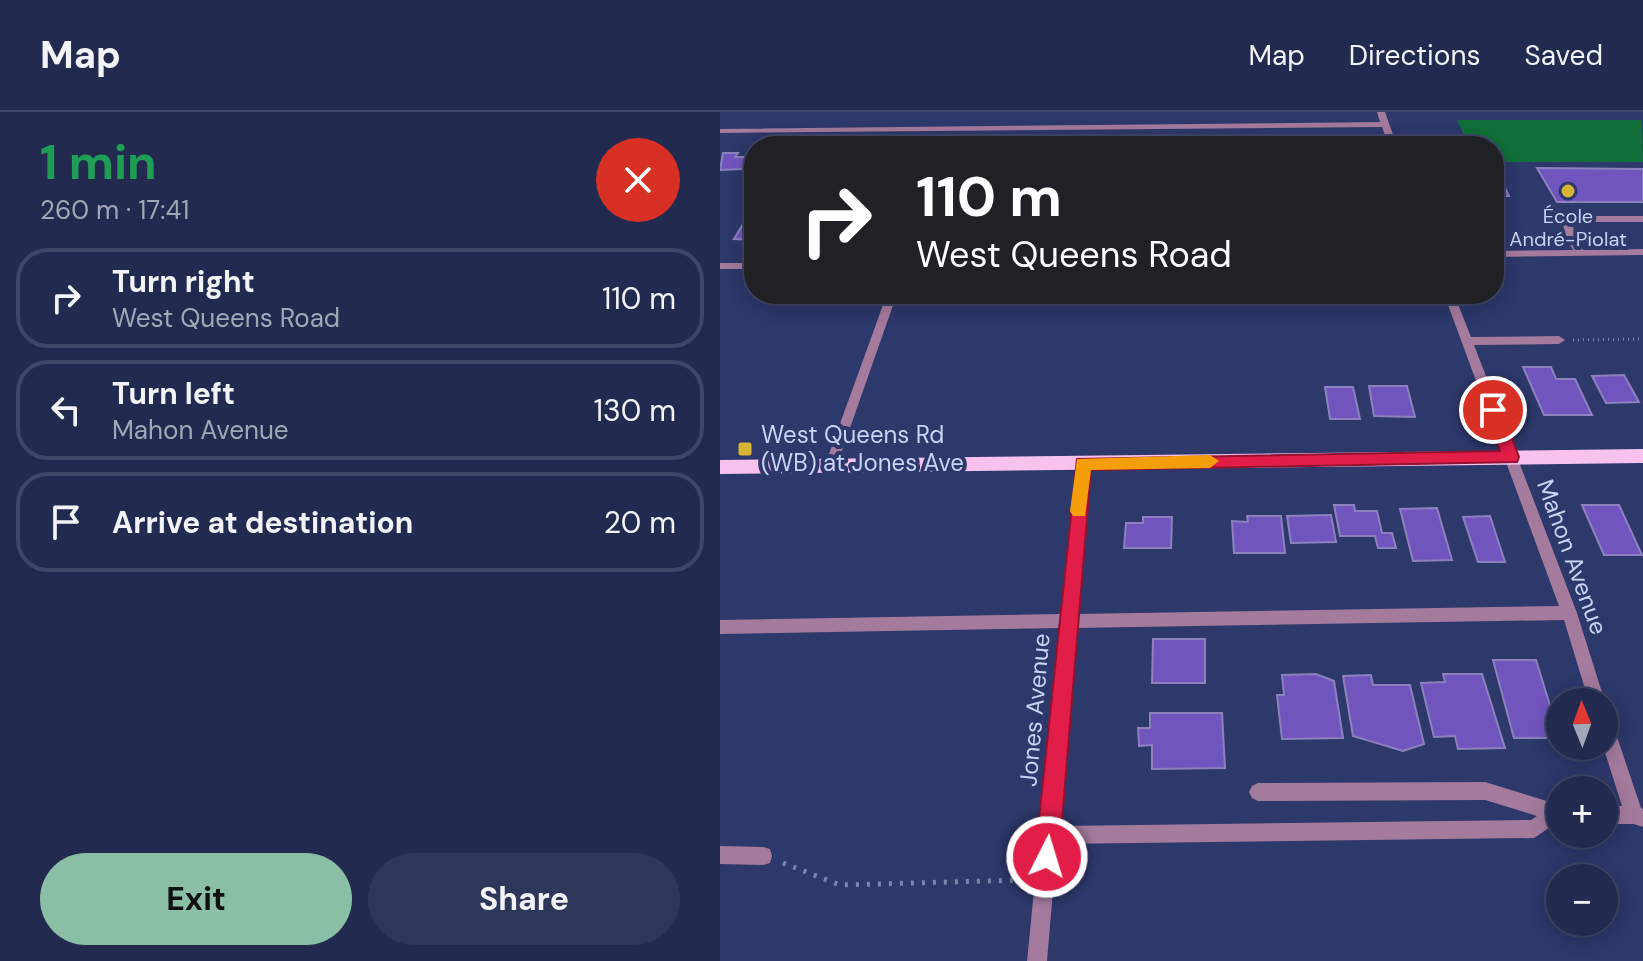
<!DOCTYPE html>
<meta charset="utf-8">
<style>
body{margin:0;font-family:"DM Sans",sans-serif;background:#2e365a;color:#f1f3f6;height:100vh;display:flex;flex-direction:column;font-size:30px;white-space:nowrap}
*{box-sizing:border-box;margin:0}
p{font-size:26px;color:#a2a7b7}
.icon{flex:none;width:44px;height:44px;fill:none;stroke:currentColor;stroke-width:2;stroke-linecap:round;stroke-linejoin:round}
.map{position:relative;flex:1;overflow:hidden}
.panel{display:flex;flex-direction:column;background:#222a50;width:720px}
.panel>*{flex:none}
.hud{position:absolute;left:24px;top:24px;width:760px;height:168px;border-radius:32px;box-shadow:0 4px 20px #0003,0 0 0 2px #3f4667;background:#202124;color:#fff;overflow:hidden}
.needle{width:52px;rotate:359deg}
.controls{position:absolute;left:826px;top:576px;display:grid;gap:16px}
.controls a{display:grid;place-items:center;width:72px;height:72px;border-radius:50%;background:#222a50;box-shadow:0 4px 20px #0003,0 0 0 2px #3f4667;font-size:40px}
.pin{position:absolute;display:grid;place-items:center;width:68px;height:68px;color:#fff;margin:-34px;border:4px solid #fff;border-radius:50%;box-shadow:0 2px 8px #0007}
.me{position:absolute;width:88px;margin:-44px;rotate:5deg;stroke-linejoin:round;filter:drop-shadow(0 0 6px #0008)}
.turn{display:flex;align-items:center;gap:28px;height:168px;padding:0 40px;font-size:36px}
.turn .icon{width:104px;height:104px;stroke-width:2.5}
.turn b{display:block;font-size:56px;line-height:68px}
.round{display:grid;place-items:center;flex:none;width:84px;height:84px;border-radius:42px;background:#2e365a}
.head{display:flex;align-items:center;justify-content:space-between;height:136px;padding:0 40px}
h1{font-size:48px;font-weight:700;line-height:60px;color:#1e9e55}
.action{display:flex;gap:16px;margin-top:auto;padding:16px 40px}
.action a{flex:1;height:92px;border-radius:48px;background:#8abfa5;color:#111;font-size:32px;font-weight:700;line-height:92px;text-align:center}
.action a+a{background:#2e365a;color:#f1f3f6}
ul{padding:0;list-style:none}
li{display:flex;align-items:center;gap:24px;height:100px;margin:0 16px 12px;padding:0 24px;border:4px solid #3f4667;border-radius:32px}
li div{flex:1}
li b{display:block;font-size:30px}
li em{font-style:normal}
header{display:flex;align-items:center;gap:48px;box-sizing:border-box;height:112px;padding:0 40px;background:#222a50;border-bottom:2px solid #3f4667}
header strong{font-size:38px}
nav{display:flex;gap:44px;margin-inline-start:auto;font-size:28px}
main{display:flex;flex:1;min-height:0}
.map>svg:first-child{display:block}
.green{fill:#116e39}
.building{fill:#7155bf;stroke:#8c81bd;stroke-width:2}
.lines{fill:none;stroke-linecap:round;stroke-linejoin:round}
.path-far1{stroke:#7b85ae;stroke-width:3;stroke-dasharray:1 4;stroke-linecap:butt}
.path{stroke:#7b85ae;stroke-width:5;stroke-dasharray:3 8;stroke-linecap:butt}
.minor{fill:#a47a9d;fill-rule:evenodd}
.major{fill:#f7c3ee;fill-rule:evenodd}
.route{fill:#e11d48;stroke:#92132f;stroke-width:2}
.slow{fill:#f59e0b}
.poi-dot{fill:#d8b434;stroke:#2d386b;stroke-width:3}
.labels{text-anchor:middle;stroke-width:8;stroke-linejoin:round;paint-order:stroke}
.far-poi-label{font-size:20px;fill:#cad3f2;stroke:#2d386b}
.poi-label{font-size:24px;fill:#cad3f2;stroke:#2d386b;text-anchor:start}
.street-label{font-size:24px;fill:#cad3f2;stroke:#2d386b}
</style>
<header>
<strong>Map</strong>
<nav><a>Map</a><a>Directions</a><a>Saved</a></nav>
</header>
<main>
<section class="panel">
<div class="head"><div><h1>1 min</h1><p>260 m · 17:41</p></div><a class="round" style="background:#d93025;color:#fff"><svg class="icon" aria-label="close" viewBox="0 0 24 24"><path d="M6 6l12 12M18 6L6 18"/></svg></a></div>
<ul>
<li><svg class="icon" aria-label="right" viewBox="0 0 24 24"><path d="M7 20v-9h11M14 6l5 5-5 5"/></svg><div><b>Turn right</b><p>West Queens Road</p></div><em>110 m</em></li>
<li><svg class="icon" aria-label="left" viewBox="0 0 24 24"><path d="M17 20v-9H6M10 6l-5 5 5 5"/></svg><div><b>Turn left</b><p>Mahon Avenue</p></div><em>130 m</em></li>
<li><svg class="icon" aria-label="arrive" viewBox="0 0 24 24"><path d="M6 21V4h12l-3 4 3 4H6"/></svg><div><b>Arrive at destination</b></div><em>20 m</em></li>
</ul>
<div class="action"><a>Exit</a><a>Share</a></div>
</section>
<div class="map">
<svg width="923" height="849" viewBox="0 0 923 849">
<rect width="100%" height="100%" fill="#2d386b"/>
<polygon class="green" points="737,8 922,8 923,50 774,50 774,34 749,34"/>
<g class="building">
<polygon points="3,41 18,41 15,45 30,45 22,57 0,58"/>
<polygon points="817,56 923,57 923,90 837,90"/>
<polygon points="774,59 777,59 789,84 774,84"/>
<polygon points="23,112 34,112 34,128 14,127"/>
<polygon points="803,255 831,255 836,267 855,267 872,303 824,303"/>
<polygon points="904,263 919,290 886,291 872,264"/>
<polygon points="649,274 687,274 695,305 654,304"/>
<polygon points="605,275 633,275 640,307 610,307"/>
<polygon points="614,393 634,393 635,399 657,399 662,421 672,421 676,436 658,436 655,424 620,424"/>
<polygon points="862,393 899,393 922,443 884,443"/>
<polygon points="717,396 732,448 693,449 680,397"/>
<polygon points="611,403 616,430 571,431 567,404"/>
<polygon points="527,404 561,404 565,441 514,441 512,409 528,410"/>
<polygon points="770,404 785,450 758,450 743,405"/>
<polygon points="423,405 452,405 451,436 404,436 406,411 423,411"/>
<polygon points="433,527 485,527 485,571 432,571"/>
<polygon points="773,548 816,548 840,626 794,626"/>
<polygon points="596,562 614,569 623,626 562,627 557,583 564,583 562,563"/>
<polygon points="723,562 762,562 785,636 738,637 735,624 714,625 701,571 725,570"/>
<polygon points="651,563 653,573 690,573 704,632 683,639 633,624 623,564"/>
<polygon points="430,601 502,601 505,656 432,657 432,633 419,634 418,616 430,616"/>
</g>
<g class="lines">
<polyline class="path-far1" points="853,228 923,227"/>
<polyline class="path" points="63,751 120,773 302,768"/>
<g class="minor">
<polygon points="657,0 665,0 677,34 669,34 662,15 0,21 0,17 660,10"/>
<polygon points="847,104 923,104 923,110 852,110 855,124 863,138 923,137 923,143 774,145 774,139 853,138 845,124 842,107"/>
<rect x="0" y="151" width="34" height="6"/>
<polygon points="167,182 177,182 117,353 116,357 106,357 105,353"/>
<polygon points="724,182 734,182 751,225 839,224 845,228 839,232 754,233 857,501 885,590 884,593 884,590 869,590 844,508 355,516 339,714 811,708 817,704 765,688 538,689 532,686 529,680 532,674 538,671 765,670 840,693 840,711 838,710 814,726 337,732 327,849 307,849 340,516 0,522 0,508 341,502 357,351 363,346 369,351 357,502 839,494"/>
<polygon points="884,602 890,604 892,610 921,696 923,697 923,715 914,712 884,712 884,694 902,694 883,634"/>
<polygon points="0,734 43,735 50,737 52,744 50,751 43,753 0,752"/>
</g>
<polygon class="major" points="923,337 923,351 0,362 0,348"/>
</g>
<polygon class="route" points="773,292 781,298 799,345 797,350 371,358 339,745 335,753 327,757 318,753 315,745 357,347 780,339 765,298"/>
<polygon class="slow" points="490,343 499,349 490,356 371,358 365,404 353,404 350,399 357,347"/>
<g class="poi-dot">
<circle cx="848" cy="79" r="8"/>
<rect x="17" y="329" width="16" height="16" rx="4"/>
</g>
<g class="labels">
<g class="far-poi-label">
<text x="848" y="111">École<tspan x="848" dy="23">André-Piolat</tspan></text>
</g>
<g class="poi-label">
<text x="41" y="331">West Queens Rd<tspan x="41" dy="28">(WB) at Jones Ave</tspan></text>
</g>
<g class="street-label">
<text transform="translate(852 445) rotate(70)" y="8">Mahon Avenue</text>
<text transform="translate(315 598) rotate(-85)" y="8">Jones Avenue</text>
</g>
</g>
</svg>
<div class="controls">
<a><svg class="needle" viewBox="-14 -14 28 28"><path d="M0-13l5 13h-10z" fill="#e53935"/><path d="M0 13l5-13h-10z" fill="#a2a7b7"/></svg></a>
<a>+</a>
<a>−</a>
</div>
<div class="pin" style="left:773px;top:298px;background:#d93025"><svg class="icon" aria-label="arrive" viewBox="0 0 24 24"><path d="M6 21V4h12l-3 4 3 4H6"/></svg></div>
<svg class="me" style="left:327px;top:745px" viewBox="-20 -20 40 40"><circle r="17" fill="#e11d48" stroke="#fff" stroke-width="3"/><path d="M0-11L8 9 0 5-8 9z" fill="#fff"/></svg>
<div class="hud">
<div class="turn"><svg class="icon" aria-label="right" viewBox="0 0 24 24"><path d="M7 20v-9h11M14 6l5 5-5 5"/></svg><div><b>110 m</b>West Queens Road</div></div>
</div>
</div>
</main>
